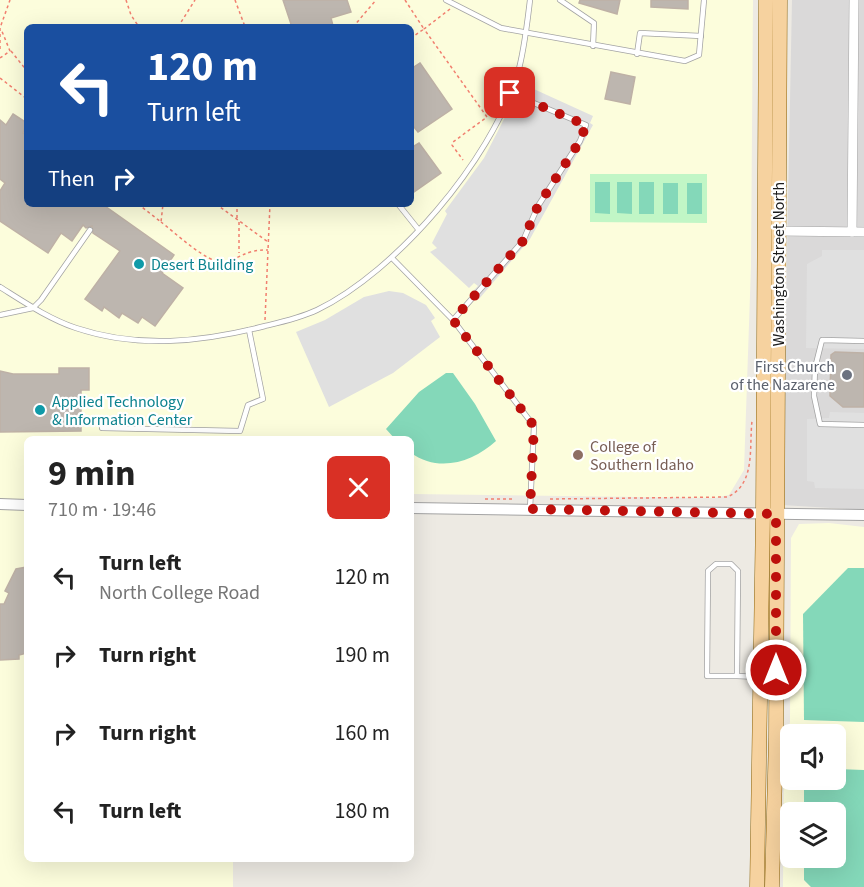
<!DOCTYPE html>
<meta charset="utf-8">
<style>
body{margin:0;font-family:"Source Sans 3",sans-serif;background:#f2f2f2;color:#222;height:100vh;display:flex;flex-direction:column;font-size:22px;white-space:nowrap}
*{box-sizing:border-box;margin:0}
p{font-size:20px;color:#767676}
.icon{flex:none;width:33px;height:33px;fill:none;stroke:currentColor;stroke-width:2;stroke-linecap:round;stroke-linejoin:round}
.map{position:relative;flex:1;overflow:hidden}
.drawer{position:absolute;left:24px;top:436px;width:390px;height:426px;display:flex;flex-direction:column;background:#fff;border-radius:9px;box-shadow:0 6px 24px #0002}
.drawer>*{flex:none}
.banner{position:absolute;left:24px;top:24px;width:390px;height:183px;border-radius:9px;box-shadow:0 6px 24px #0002;background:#1a4fa0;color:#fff;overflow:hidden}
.controls{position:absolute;left:780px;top:724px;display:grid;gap:12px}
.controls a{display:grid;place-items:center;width:66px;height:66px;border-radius:9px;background:#fff;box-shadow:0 6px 24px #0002;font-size:30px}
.pin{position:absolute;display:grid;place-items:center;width:51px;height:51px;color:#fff;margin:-26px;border-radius:12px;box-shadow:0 3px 9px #0006}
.me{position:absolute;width:66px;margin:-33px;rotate:0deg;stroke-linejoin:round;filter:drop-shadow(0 0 4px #0008)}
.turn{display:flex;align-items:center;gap:21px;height:126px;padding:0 24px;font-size:27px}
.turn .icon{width:78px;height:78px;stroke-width:2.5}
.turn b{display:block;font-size:42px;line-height:51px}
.then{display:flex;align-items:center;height:57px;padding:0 24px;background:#0003;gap:12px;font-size:22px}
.round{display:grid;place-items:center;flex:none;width:63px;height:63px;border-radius:9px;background:#f2f2f2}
.overview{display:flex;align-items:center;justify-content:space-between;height:102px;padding:0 24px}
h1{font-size:36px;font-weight:700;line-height:45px}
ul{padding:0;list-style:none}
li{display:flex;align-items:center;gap:18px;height:78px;padding:0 24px}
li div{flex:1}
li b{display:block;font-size:22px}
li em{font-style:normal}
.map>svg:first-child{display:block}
.residential{fill:#dad9d9}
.education{fill:#fcfddc;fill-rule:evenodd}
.park{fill:#c1f6c6}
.pitch{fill:#84d8b9}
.parking{fill:#e0e0e0}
.building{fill:#bdb6af;stroke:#beb1a6;stroke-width:1.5}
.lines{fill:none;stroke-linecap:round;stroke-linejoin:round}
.service-casing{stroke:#a3a3a3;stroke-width:6}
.minor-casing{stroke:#a3a3a3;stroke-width:10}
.tertiary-casing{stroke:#a3a3a3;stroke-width:12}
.primary-casing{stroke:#8c6309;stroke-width:15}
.path{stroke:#f17f6f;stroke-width:1.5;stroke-dasharray:3 3;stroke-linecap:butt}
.service{stroke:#fff;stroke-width:4.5}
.minor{stroke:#fff;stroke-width:9}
.tertiary{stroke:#fff;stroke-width:10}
.primary{stroke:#f6d29f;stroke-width:14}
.route{stroke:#bd0f0c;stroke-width:10;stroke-dasharray:0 18}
.culture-dot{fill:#0f9aa8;stroke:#fff;stroke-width:2}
.worship-dot{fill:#6b7280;stroke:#fff;stroke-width:2}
.education-dot{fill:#8d6e63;stroke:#fff;stroke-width:2}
.labels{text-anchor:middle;stroke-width:4.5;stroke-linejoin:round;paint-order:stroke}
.culture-label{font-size:16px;fill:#0d838f;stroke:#fff;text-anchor:start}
.street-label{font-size:16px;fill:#1c1c1c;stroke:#fff}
.worship-label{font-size:16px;fill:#5b616d;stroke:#fff;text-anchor:end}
.education-label{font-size:16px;fill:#785e54;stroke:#fff;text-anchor:start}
</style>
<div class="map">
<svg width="864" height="887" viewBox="0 0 864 887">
<rect width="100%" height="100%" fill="#edeae3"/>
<polygon class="residential" points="792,0 864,0 864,510 782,505"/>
<g class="education">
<path d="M0,0H753L751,266L744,470L729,495L714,498L411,494V440H27V860H233V887H0ZM27,27H411V204H27Z"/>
<path d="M829,523L864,527V887H783L784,747L790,722L791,538L799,524ZM790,735H836V780H790ZM790,813H836V858H790Z"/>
</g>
<polygon class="park" points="590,174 707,174 707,223 590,222"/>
<g class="pitch">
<polygon points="595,182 610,182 610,214 595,213"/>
<polygon points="617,182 632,182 632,214 617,213"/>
<rect x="639" y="182" width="15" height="32"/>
<rect x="663" y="183" width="15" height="31"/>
<rect x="687" y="183" width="15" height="31"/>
<path d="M446,373H453L475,404L496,441C473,462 439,473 411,453V440L395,439L386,429L419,392Z"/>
<polygon points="848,568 864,568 864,722 804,720 803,614"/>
<polygon points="836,769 864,770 864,887 811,887 804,880 804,858 836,858 836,813 804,813 804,780 836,780"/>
</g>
<g class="parking">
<polygon points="525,85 593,116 590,123 593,125 530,239 479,299 473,291 478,286 474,283 469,288 430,252 437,248 432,243 447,214 445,211 484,158 518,92 523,93"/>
<polygon points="822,250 864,250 864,349 806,348 807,264 822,256"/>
<polygon points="389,291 403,293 426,305 435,318 431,321 440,337 393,373 329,407 296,332 325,320 364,297"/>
<polygon points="830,412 864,413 864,489 815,488 814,482 807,481 807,419 829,418"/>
</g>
<g class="building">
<polygon points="283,0 347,0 351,12 331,18 333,26 329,27 292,27"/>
<polygon points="580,0 620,0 617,14 579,3"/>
<polygon points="651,0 688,0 688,9 651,7"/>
<polygon points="420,63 452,109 418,132 414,127 411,129 411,69"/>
<polygon points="611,72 635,77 630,104 605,99"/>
<polygon points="13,114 27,123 23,133 27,136 27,204 102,204 174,255 162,273 183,288 155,326 142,317 138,323 122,313 119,318 104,307 102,311 85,299 120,251 93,233 92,226 86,228 83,225 72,241 61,233 48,253 0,221 0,191 5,183 0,179 0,120 6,125"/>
<polygon points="419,143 441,173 411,194 411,148"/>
<polygon points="835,352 864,353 864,407 843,407 830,396 831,355"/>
<polygon points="59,368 89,368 89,390 81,390 81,431 0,432 0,371 13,374 59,374"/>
<polygon points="27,567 27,653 19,655 19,659 0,660 0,604 4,604 9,593 5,591 16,569"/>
</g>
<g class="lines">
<g class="service-casing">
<g id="service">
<polyline points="446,0 501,28 685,61 699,55 704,0"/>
<polyline points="560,0 594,23 593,46"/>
<polyline points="637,54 640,33 701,36"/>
<polyline points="398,204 418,229"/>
<polyline points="392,258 453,320 523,241 538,206 580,141 586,125 510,93"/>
<path d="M0,287C24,302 49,319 76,328C139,349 202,342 265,326C282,322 300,318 317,310C397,271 490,161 517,76C524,53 527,25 530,0"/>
<polyline points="0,315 33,308 41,300 90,230"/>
<polyline points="453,320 534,426 530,509"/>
<polyline points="864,341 822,340 815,368 814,396 820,424 864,425"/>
<polyline points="102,428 240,431 248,405 263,399 249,330"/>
<polyline points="737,676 707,676 708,571 716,564 731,564 738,571 737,676 759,677"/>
</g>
</g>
<g class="minor-casing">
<g id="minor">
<polyline points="779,231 864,232"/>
<polyline points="852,232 854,0"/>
</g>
</g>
<g class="tertiary-casing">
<g id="tertiary">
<polyline points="0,504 27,505"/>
<polyline points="411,508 864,515"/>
</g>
</g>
<g class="primary-casing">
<g id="primary">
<polyline points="757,887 763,514 766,0"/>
<polyline points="772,887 776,738 780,0"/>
</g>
</g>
<g class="path">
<polyline points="126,0 131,15 139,27"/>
<polyline points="235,0 244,24 248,27"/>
<polyline points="405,0 424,29 411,38"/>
<polyline points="450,9 424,29 487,117 453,142 452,145 463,160"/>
<polyline points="178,27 195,0"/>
<polyline points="353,27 376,0"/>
<polyline points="0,49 0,28 10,0"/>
<polyline points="11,51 27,71"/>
<polyline points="0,58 10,51 1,29"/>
<polyline points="0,78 27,99"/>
<polyline points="138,204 161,222 163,204"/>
<polyline points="216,204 268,242"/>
<polyline points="237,218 237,204"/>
<path d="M161,222C173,231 208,264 223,262C239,260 245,249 268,250"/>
<polyline points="239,222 239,253"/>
<polyline points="265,320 270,204"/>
<polyline points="485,499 514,499"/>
<path d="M550,499L727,497C756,485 749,447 752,421"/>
</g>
<use href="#service" class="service"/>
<use href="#minor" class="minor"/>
<use href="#tertiary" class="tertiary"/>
<use href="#primary" class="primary"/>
</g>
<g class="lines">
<polyline class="route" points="510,93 586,125 580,141 538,206 523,241 453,320 534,426 530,509 776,514 776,670"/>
</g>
<g class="culture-dot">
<circle cx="139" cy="264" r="6"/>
<circle cx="40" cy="410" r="6"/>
</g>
<circle class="worship-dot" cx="847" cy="375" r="6"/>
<circle class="education-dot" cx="578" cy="455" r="6"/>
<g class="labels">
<g class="culture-label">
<text x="151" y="270">Desert Building</text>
<text x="52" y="407">Applied Technology<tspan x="52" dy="18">&amp; Information Center</tspan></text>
</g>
<g class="street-label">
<text transform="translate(778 264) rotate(-90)" y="6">Washington Street North</text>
</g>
<g class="worship-label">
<text x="835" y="372">First Church<tspan x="835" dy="18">of the Nazarene</tspan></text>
</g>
<g class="education-label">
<text x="590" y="452">College of<tspan x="590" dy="18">Southern Idaho</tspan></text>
</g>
</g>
</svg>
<div class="controls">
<a><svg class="icon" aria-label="sound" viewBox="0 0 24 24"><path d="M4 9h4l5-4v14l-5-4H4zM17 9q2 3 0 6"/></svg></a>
<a><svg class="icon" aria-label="layers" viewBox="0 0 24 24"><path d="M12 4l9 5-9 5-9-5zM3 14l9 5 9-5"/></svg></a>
</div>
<div class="pin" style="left:510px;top:93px;background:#d93025"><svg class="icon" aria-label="arrive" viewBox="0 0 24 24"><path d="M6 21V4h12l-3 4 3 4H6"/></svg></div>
<svg class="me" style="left:776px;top:670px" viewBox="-20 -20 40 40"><circle r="17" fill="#bd0f0c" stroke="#fff" stroke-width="3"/><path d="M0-11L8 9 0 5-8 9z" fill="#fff"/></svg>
<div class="banner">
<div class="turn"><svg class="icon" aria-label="left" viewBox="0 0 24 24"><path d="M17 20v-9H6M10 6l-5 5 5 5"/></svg><div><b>120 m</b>Turn left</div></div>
<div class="then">Then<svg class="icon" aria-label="right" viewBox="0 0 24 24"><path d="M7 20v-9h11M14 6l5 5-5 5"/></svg></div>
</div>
<section class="drawer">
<div class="overview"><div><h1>9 min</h1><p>710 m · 19:46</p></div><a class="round" style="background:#d93025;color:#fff"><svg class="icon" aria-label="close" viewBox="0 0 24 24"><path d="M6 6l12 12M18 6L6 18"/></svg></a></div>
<ul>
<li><svg class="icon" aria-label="left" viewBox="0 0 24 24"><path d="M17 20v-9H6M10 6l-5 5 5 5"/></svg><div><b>Turn left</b><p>North College Road</p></div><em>120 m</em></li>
<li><svg class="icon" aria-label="right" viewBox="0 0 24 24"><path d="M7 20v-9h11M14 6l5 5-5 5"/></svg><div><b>Turn right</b></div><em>190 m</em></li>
<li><svg class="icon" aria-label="right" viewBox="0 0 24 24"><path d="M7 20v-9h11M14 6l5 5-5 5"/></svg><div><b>Turn right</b></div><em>160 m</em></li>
<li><svg class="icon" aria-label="left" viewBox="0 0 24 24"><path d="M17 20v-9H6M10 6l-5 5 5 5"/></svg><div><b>Turn left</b></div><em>180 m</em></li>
</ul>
</section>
</div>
